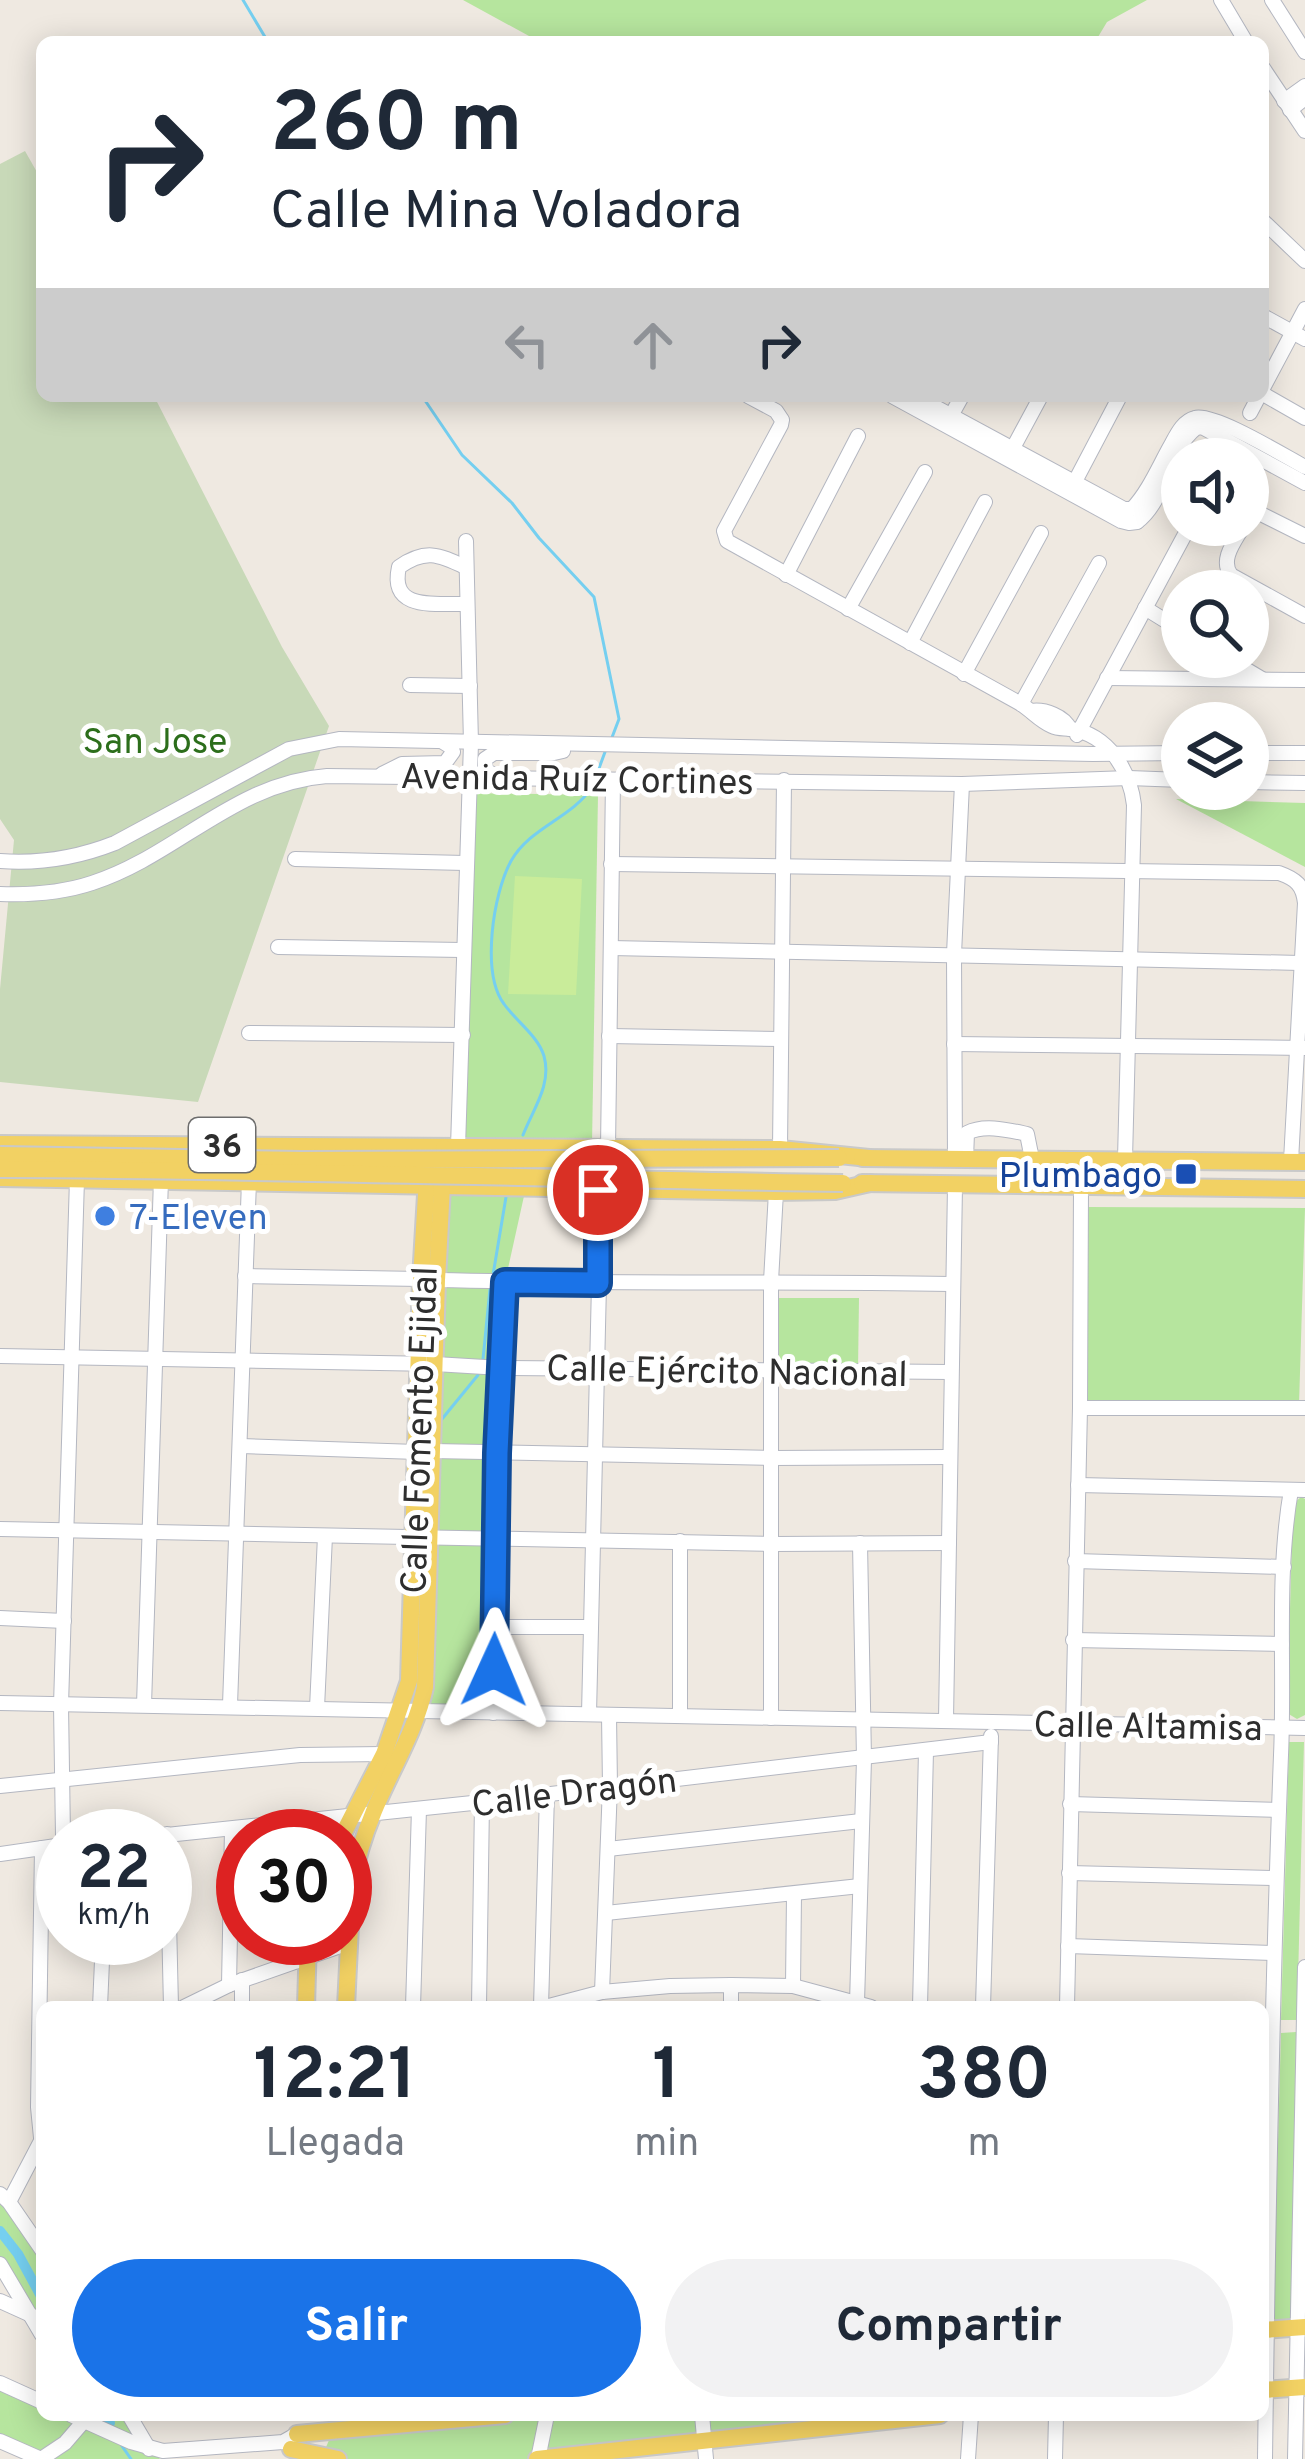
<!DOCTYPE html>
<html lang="es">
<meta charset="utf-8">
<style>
body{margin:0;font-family:Overpass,sans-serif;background:#f2f2f3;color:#1f2937;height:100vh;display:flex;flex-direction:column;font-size:45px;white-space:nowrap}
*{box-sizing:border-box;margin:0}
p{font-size:39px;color:#747a83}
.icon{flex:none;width:66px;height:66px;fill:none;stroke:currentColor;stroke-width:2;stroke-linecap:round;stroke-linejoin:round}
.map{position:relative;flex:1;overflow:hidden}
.side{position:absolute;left:36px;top:2001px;width:1233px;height:420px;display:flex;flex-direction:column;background:#fff;border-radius:18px;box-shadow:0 6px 30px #0003}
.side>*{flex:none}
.top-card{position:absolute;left:36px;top:36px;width:1233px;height:366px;border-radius:18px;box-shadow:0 6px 30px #0003;background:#fff;color:#1f2937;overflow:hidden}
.buttons{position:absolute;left:1161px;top:438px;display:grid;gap:24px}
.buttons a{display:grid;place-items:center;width:108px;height:108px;border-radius:50%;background:#fff;box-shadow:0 6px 30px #0003;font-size:60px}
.speed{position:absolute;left:36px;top:1809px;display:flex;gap:24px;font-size:60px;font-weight:700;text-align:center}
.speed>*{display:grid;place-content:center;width:156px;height:156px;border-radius:50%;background:#fff;box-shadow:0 6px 30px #0003;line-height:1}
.speed small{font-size:30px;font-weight:400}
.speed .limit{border:18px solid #d22;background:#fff;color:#111}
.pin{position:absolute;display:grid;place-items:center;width:102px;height:102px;color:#fff;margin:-51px;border:6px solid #fff;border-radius:50%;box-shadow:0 3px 12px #0007}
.me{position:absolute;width:132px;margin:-66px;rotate:1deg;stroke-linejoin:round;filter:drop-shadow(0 0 9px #0008)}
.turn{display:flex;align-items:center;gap:42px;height:252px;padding:0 36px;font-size:54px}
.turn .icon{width:156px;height:156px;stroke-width:2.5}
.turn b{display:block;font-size:84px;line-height:102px}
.lanes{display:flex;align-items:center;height:114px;padding:0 36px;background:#0003;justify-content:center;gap:60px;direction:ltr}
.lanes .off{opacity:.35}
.eta{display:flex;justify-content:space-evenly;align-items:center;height:204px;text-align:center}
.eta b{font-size:72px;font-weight:700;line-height:84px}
.cta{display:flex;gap:24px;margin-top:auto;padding:24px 36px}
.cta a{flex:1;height:138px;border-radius:72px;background:#1a73e8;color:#fff;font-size:48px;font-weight:700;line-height:138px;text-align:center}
.cta a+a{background:#f2f2f3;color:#1f2937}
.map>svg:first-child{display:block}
.green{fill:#b6e59e}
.cemetery{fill:#c8d9b8}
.pitch{fill:#c9ec9a}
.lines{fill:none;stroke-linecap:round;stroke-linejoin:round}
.stream{stroke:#75cff0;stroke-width:3}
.canal{stroke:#75cff0;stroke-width:10}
.minor-casing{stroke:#b4b7c1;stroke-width:16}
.major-casing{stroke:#c9c9c9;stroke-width:20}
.minor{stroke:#fff;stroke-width:14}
.major{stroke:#f2d163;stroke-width:16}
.major-bridge-casing{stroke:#c9c9c9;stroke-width:20;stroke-linecap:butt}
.major-bridge{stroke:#f2d163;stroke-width:16}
.route-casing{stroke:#114b97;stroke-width:30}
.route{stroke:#1a73e8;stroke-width:21}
.transit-dot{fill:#1a4fb4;stroke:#fff;stroke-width:4.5}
.shop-dot{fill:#3f7fe0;stroke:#fff;stroke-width:4.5}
.labels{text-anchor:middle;stroke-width:10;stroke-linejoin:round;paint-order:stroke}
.shield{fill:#fff;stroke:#6d6d6d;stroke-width:3}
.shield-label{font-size:33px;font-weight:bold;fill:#2e2e2e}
.park-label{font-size:36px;fill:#2c6e1b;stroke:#fff}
.street-label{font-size:36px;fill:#2e2e2e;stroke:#fff}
.transit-label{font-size:36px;fill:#164399;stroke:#fff;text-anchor:end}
.shop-label{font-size:36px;fill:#366cbe;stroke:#fff;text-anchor:start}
</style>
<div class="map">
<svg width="1305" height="2459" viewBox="0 0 1305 2459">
<rect width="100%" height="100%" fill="#efe9e1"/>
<g class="green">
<polygon points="463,0 1147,0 1107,22 1095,42 540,42"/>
<polygon points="468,793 598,795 592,1144 462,1145"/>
<polygon points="1176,799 1305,803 1305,867"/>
<polygon points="443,1185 526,1187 505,1282 493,1713 420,1711"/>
<polygon points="1088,1207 1305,1208 1299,1405 1085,1401"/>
<polygon points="779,1298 859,1298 858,1370 779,1365"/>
<polygon points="1301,1497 1305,1499 1305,1715 1297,1719 1287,1713 1293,1504"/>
<polygon points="1289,1742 1304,1742 1297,2020 1281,2020"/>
<polygon points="1296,2032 1293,2323 1273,2324 1281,2033"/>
<polygon points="0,2194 42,2250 42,2335 0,2264"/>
<polygon points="0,2384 42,2402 42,2415 129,2415 149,2449 160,2459 41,2459 0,2441"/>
<polygon points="505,2415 941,2415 537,2459 321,2459 332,2433"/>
</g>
<polygon class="cemetery" points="25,151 42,181 42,396 154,396 282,647 329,726 198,1102 0,1082 0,989 14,840 0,819 0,164"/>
<polygon class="pitch" points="515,876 582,879 576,995 508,994"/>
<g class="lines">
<g class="stream">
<polyline points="243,0 268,42"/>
<polyline points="422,396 462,455 512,503 539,538 594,597 619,719 611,740"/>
<polyline points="598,771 605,752"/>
<path d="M523,1135C533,1109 552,1085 544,1056C538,1036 516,1021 504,1004C481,973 493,894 511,861C530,827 572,818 592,787"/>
<polyline points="493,1275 506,1197"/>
<polyline points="483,1359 490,1289"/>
<polyline points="442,1419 478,1375"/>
<polyline points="122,2446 131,2459"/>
</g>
<g class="canal">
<polyline points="0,2231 18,2254 42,2298"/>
<polyline points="106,2415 110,2423"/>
</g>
<g class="minor-casing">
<g id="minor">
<polyline points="1221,0 1246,42"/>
<polyline points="1272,0 1305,52"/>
<polyline points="1263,68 1305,131"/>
<polyline points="1284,101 1305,86"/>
<polyline points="1290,110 1305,98"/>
<polyline points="1263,221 1305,261"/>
<polyline points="1263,316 1305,339"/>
<polyline points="1263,388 1305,309"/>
<polyline points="1263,394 1305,418"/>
<path d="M748,396L776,411L782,420L781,425L724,531L727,541L1021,704C1032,711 1040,721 1052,726C1058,729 1064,728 1071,729C1109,735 1130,771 1134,805L1125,1159"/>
<polyline points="892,396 1121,521 1129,523 1137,522"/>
<polyline points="915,396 1124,509 1132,509"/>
<polyline points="1250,413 1259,396"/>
<polyline points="947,423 962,396"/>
<polyline points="1013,448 1041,396"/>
<polyline points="1071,489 1120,396"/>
<path d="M1132,509C1149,491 1159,466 1171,445C1177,434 1183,421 1195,418C1213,412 1286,457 1305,467"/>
<polyline points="1248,518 1259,513 1305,536"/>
<path d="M1137,522C1167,499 1167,451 1196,428L1202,427L1305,483"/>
<path d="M1244,525C1236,540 1219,559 1231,575L1305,616"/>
<path d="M465,567C438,554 425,549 399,567C389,612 436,603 467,604"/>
<polyline points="786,575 858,436"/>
<polyline points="1145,608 1182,631"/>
<polyline points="848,609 925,472"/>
<polyline points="910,643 985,502"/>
<polyline points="1225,657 1262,679"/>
<polyline points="964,674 1041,533"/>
<polyline points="1107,678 1304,680"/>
<polyline points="410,685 470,686"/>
<polyline points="1021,704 1099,563"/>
<path d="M1031,711C1045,709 1064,716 1070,729"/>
<polyline points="1077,735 1190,525"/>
<polyline points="1248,753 1305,753"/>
<polyline points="382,774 402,764 445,763 453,752 451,747 443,742"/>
<polyline points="496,776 485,770 485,759 494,753 554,753 563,751"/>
<polyline points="1248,782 1305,783"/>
<polyline points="295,859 465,863"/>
<path d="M0,861C41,864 77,858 115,843L289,749L339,739L1093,754L1182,753"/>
<path d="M611,864L1279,873C1296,879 1303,885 1305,903L1291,1161"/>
<path d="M0,894C31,895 62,893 92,883C176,856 234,783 327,776L962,784L1129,778L1182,780"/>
<polyline points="278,947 462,950"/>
<polyline points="611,948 1300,963"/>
<polyline points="249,1033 463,1035"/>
<polyline points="609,1036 780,1039"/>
<polyline points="954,1044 1305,1048"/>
<polyline points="458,1147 471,743 466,541"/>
<polyline points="608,1148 613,780"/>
<polyline points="780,1149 784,780"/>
<polyline points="955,1159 954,954 962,784"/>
<path d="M966,1159L967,1133C984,1124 1008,1130 1027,1134L1032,1159"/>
<polyline points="245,1276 421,1279"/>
<path d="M437,1280C608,1284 780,1281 951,1284"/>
<polyline points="0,1356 435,1364 501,1368 950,1372"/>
<polyline points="1080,1408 1305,1408"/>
<polyline points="241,1446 417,1452"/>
<polyline points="433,1451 772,1458 948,1457"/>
<polyline points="1078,1485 1305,1490"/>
<polyline points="0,1529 773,1544 949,1543"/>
<polyline points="680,1541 680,1714"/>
<polyline points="1075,1561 1284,1567"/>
<polyline points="0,1618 64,1621"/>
<polyline points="495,1627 591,1627"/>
<polyline points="1073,1640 1282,1644"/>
<polyline points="0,1703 1305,1728"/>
<polyline points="144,1705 161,1179"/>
<polyline points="230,1705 249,1181"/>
<polyline points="317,1708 325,1536"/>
<polyline points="493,1713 497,1453 505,1282"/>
<polyline points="589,1714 599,1284 598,1190"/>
<polyline points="771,1718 771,1281 776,1192"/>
<polyline points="946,1720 955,1186"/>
<polyline points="0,1786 300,1755 384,1754"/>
<polyline points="1070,1804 1279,1810"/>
<polyline points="167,1834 171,2007"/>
<polyline points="63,1836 61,1705 77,1179"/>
<polyline points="157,1836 482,1802 991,1742"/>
<polyline points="42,1848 38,2107 42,2148"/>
<polyline points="608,1849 861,1821"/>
<polyline points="0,1854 63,1845"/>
<polyline points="1069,1873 1276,1878"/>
<polyline points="606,1913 860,1886"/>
<polyline points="1068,1946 1273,1953"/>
<polyline points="229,1985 232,1829"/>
<polyline points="793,1986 794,1894"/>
<polyline points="602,1992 610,1786 609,1715"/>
<polyline points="857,2003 864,1759 860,1543"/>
<polyline points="100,2007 103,1938"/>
<polyline points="184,2007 229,1985 349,1943"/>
<polyline points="242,2007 242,1980"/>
<polyline points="413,2007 419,1809"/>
<polyline points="479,2007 482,1802"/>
<polyline points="541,2007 547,1794"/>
<polyline points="545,2007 602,1992 670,1986 731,1985 793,1986 871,2007"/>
<polyline points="731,2007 731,1985"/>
<polyline points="920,2007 926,1751"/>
<polyline points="983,2007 991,1736"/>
<polyline points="1067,2007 1080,1408 1081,1187"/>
<polyline points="0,2194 9,2202 42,2250"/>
<polyline points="9,2202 42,2139"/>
<polyline points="0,2264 42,2335"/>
<polyline points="0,2301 31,2315"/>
<polyline points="0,2383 42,2402"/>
<polyline points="71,2415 131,2442 163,2451 283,2442 297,2434"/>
<polyline points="129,2415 149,2449"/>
<polyline points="702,2415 706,2459"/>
<polyline points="0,2441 41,2459 65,2443 84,2421"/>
<polyline points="538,2459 547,2415"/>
<polyline points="968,2459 971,2415"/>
<polyline points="1055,2459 1056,2415"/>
<path d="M1265,2459C1268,2224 1272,1989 1281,1755C1285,1667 1276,1577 1291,1490"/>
<polyline points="1295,2459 1305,1967"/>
</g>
</g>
<g class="major-casing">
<g id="major">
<polyline points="0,1144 780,1149 869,1158"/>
<polyline points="862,1158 1305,1162"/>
<polyline points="0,1178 776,1192 835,1191 870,1183"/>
<polyline points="862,1183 1305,1189"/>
<polyline points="342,1836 384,1754 409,1681 421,1279 427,1178"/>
<polyline points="306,2007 308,1938"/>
<path d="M346,2007L352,1885C356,1860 364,1835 374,1811C391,1769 416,1731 425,1687L437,1280L444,1148"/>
<polyline points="1263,2330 1305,2327"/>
<polyline points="1263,2390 1305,2387"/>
<polyline points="297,2434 505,2415"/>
<polyline points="291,2449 338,2459"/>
<polyline points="537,2459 940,2415"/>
</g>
</g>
<use href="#minor" class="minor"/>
<use href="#major" class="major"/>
<g class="major-bridge-casing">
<g id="major-bridge">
<polyline points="0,1155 301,1160 839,1158"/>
<path d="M0,1169C281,1170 562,1179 843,1183"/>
</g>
</g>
<use href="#major-bridge" class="major-bridge"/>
</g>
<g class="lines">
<g class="route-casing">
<polyline id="route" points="494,1670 497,1453 505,1282 598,1283 598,1190"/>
</g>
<use href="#route" class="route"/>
</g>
<rect class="transit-dot" x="1174" y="1162" width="24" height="24" rx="6"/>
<circle class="shop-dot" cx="105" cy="1216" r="12"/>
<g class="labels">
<rect class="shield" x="189" y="1118" width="66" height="54" rx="9"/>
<g class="shield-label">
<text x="222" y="1157">36</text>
</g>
<g class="park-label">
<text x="155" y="753">San Jose</text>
</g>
<g class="street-label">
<text transform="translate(577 778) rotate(1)" y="13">Avenida Ruíz Cortines</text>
<text transform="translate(727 1370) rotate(1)" y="13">Calle Ejército Nacional</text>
<text transform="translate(418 1430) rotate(-88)" y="13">Calle Fomento Ejidal</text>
<text transform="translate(1148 1725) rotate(1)" y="13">Calle Altamisa</text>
<text transform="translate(574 1791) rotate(-7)" y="13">Calle Dragón</text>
</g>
<g class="transit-label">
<text x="1162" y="1187">Plumbago</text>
</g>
<g class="shop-label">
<text x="129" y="1229">7-Eleven</text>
</g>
</g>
</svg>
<div class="buttons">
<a><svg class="icon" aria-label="sound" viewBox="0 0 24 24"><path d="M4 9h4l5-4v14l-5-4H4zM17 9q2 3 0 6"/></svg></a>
<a><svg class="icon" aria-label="search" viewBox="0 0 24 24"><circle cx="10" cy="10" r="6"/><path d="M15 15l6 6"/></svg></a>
<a><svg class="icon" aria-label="layers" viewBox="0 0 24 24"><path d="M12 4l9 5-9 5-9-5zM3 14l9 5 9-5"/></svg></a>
</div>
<div class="speed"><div>22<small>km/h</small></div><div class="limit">30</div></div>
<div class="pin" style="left:598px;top:1190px;background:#d93025"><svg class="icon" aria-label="arrive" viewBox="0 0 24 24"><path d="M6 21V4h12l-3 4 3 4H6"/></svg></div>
<svg class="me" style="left:494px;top:1670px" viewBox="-20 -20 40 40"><path d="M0-17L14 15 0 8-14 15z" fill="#1a73e8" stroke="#fff" stroke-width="4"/></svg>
<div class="top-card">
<div class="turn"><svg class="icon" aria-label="right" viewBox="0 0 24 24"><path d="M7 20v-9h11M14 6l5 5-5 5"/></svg><div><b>260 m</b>Calle Mina Voladora</div></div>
<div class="lanes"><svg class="icon off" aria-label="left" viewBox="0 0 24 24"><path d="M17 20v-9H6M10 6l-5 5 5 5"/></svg><svg class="icon off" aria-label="ahead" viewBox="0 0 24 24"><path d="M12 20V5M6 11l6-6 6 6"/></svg><svg class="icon" aria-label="right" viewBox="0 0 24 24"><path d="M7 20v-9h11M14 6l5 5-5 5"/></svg></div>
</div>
<section class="side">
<div class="eta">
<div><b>12:21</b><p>Llegada</p></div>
<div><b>1</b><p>min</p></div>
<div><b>380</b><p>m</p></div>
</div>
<div class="cta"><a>Salir</a><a>Compartir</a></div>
</section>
</div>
